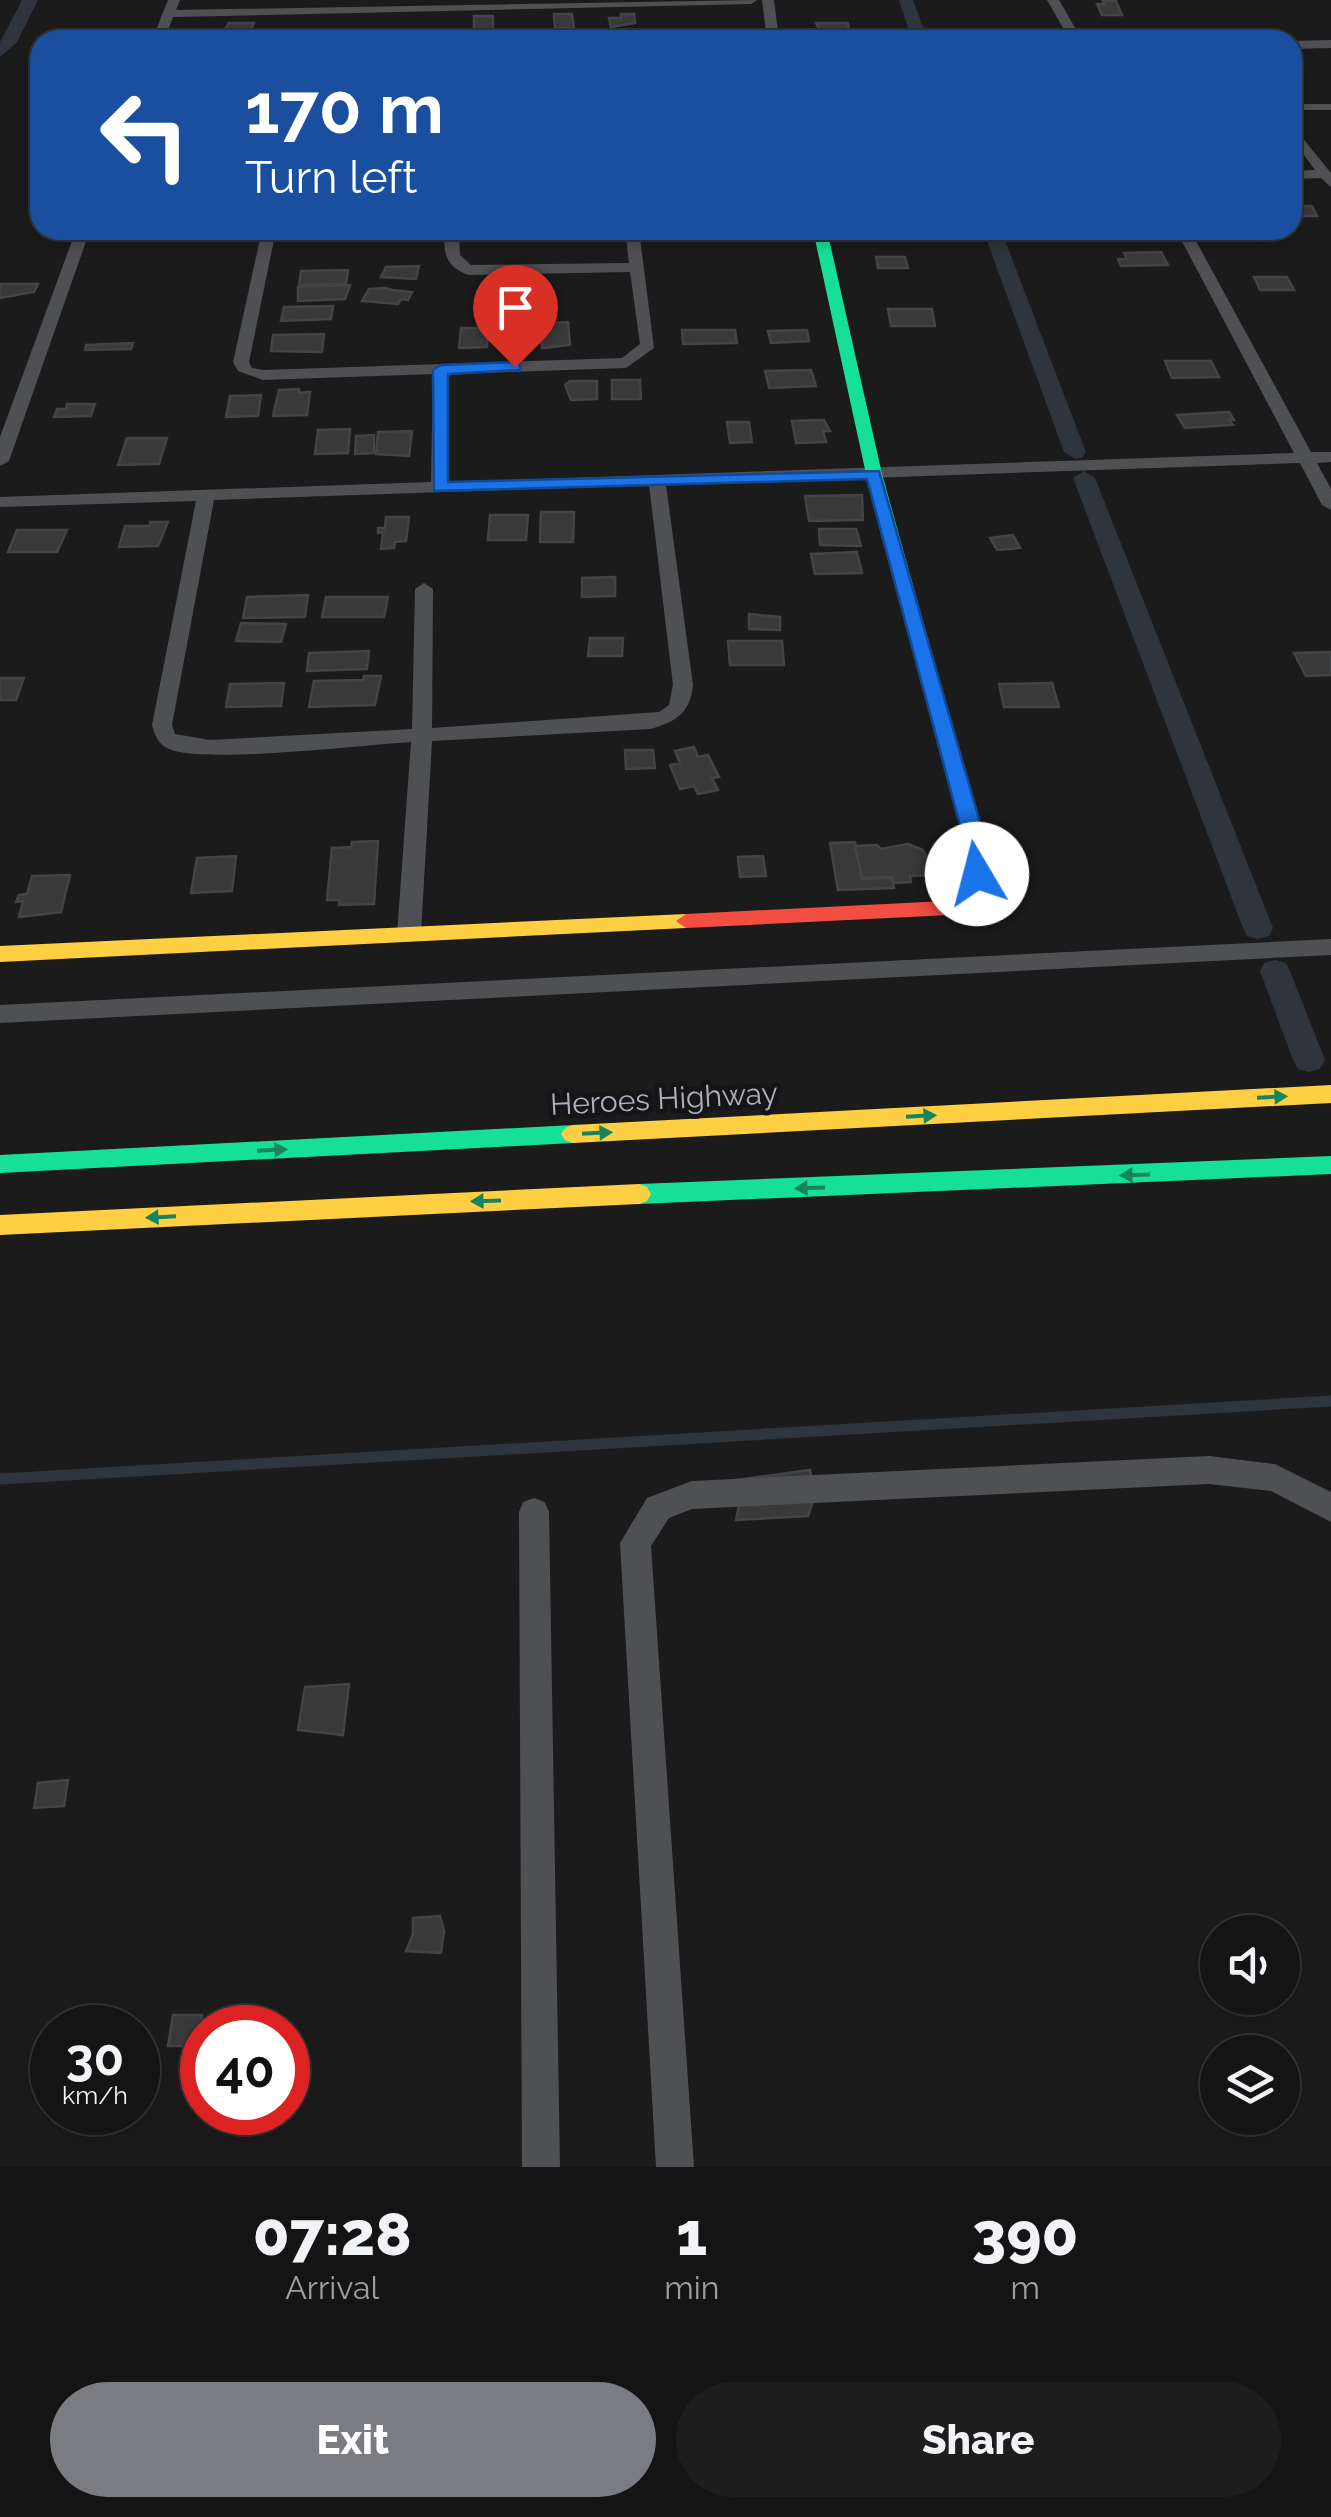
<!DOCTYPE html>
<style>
body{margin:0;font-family:Raleway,sans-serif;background:#1d1d1d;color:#f1f3f6;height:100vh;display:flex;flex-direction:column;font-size:38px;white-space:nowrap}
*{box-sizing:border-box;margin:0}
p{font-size:32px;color:#9d9ea0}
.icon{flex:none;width:55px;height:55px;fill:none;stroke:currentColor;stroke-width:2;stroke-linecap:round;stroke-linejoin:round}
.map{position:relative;height:2167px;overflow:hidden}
.drawer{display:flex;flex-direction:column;background:#141414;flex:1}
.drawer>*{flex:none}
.banner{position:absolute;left:30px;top:30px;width:1272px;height:210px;border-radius:30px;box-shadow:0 5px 15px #0003,0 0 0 2px #333334;background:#1a4fa0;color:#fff;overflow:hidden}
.fabs{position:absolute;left:1200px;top:1915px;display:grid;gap:20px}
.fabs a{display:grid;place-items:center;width:100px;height:100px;border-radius:50%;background:#141414;box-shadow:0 5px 15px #0003,0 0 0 2px #333334;font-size:50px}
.speed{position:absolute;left:30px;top:2005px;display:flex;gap:20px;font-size:50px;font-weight:700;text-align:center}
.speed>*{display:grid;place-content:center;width:130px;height:130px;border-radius:50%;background:#141414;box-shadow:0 5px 15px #0003,0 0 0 2px #333334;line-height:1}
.speed small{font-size:25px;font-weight:400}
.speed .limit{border:15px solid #d22;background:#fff;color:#111}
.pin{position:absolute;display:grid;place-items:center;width:85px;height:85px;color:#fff;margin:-102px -42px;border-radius:50% 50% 50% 0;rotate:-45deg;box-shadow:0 0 10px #0007}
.pin .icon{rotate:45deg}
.me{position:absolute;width:110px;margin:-55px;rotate:352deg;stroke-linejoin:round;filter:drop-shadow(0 0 8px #0008)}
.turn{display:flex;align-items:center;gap:35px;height:210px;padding:0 50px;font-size:45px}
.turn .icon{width:130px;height:130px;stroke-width:2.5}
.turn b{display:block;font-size:70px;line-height:85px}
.eta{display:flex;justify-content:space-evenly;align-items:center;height:170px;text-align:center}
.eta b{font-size:60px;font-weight:800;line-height:70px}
.primary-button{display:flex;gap:20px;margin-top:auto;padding:20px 50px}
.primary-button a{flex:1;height:115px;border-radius:60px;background:#7a7c82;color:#fff;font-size:40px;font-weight:800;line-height:115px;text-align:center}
.primary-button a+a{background:#1d1d1d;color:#f1f3f6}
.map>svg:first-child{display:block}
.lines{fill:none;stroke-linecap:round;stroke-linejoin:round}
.stream{stroke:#2e353c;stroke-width:11}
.canal{fill:#2e353c;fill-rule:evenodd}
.building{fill:#39393a;stroke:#434447;stroke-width:2.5}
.lane{stroke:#4f5053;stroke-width:6}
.street{fill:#4f5053;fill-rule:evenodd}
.fast{fill:#16e098;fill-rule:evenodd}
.slow{fill:#ffcf43;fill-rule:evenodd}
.jam{fill:#f24e42;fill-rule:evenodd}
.oneway{fill:#16855e}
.route{fill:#1a73e8;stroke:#114b97;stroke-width:2.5}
.labels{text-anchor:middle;stroke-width:10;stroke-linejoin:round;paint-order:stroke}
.street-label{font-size:30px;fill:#adb0ba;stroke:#151517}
</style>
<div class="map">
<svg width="1331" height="2167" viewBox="0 0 1331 2167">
<rect width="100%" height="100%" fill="#1b1b1b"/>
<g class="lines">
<polyline class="stream" points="0,1479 1331,1401"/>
<g class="canal">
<polygon points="22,0 38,0 17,42 0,57 0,42"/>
<polygon points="899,0 913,0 928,40 912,40"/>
<polygon points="983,230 1001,230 1086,452 1083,457 1075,459 1064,452"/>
<polygon points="1084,471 1095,478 1273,928 1269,936 1258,939 1247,936 1243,928 1073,478"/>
<polygon points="1275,960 1286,963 1290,971 1325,1060 1320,1069 1309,1072 1298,1069 1293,1060 1260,971 1264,963"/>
</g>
</g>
<g class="building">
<polygon points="1103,1 1116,1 1122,15 1102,15 1097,4 1105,4"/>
<polygon points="554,14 572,14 574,28 555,28"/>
<polygon points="621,14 634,14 635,23 611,27 609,18 621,18"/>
<rect x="474" y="16" width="19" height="13"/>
<polygon points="229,23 254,23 246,38 220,37"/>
<polygon points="816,23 848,23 849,31 820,31"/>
<polygon points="1292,206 1312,206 1317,216 1292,216"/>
<polygon points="194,230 237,230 235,237 192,237"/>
<polygon points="1161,252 1168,265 1121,266 1118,259 1127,259 1124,253"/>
<polygon points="876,257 905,257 908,268 878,268"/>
<polygon points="419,266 416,279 381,277 386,267"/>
<polygon points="348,270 346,284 299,285 301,271"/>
<polygon points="1254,277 1287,277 1294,290 1260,290"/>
<polygon points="0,284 38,284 34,292 0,298"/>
<polygon points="350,285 345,299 298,301 298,287"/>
<polygon points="386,288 392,290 412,292 408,300 401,299 398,304 362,301 369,289"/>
<polygon points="333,306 331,319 281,321 284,307"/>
<polygon points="888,309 932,309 935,326 891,326"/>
<polygon points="568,322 570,345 542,348 540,323"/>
<polygon points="526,327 526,346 502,346 502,328"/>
<polygon points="461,328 488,328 487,347 459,348"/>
<polygon points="682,330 735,330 737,343 683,344"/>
<polygon points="807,330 809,341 771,343 768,331"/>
<polygon points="324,334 322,352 271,351 273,335"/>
<polygon points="133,343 131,349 85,350 86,345"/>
<polygon points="1165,361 1211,361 1219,377 1172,378"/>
<polygon points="811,370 816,386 769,388 765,371"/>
<polygon points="612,380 640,380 641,399 612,399"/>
<polygon points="570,381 597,381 597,399 571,400 565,385"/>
<polygon points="299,389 299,393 310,392 307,415 273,416 279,390"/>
<polygon points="261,395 258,416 226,417 230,396"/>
<polygon points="67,404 95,404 91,416 54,417 57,409 66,409"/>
<polygon points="1229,412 1234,420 1229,420 1233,425 1185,428 1177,415"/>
<polygon points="824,420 830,431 823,431 826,442 796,443 792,421"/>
<polygon points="727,422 749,422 752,442 730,443"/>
<polygon points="350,429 348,453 315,454 318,430"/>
<polygon points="412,431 409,456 376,454 378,432"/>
<polygon points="374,435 374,453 355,454 356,436"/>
<polygon points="127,438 167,438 159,464 118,465"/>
<polygon points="862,495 863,520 809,521 805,496"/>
<polygon points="541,512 574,512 573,542 540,542"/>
<polygon points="490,515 528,515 526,540 488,540"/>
<polygon points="386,517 409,517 406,541 395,542 394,548 381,549 383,532 378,533 378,528 385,528"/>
<polygon points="150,522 168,522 158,546 119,547 125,526 150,526"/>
<polygon points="819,529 856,529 861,546 820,545"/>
<polygon points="17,530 67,530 57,552 8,552"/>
<polygon points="1013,535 1020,548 997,550 990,538"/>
<polygon points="857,552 862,573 815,574 811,554"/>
<polygon points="615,577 615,596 582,597 582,578"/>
<polygon points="308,595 305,617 243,618 247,597"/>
<polygon points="326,597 388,597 384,617 322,617"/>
<polygon points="749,614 780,617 780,630 749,629"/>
<polygon points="241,623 286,624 281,642 236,641"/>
<polygon points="590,638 623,638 622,656 588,656"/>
<polygon points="728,641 782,641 784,665 730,665"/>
<polygon points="369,651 367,669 307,671 309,653"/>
<polygon points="1331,652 1331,675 1306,676 1294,653"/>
<polygon points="364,676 381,676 375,705 309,707 314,681 363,680"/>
<polygon points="0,678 24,678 16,700 0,700"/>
<polygon points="284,683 281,706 226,707 230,684"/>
<polygon points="1052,683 1059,707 1004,707 999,684"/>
<polygon points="694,747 698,757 708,755 719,777 712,778 718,790 698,794 694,786 680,789 670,765 680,763 675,751"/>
<polygon points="625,750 653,750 655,768 626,769"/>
<polygon points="378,841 374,904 339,905 340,900 327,900 332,848 351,847 352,842"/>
<polygon points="855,842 862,879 892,878 894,888 838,890 830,843"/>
<polygon points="908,844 923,850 928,859 936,861 928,865 931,875 910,876 911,882 894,883 892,877 862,878 855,846 877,845 881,849"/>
<polygon points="236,856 232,891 191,893 197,858"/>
<polygon points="763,856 766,876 740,877 738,857"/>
<polygon points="70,875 61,912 19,917 23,901 16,902 19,895 27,894 32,876"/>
<polygon points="810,1470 815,1496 808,1516 736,1520 740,1500 736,1480"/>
<polygon points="349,1684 343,1735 298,1730 305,1687"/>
<polygon points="68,1780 64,1806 34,1808 38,1783"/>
<polygon points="440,1916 444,1931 441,1953 406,1951 413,1934 413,1918"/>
<polygon points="173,2015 202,2015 198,2046 168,2046"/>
</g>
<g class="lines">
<polyline class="lane" points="1292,107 1331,107"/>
<g class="street">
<polygon points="168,0 180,0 176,10 757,0 751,4 173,17 164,40 152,40"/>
<polygon points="762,0 774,0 779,40 767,40"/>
<polygon points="1047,0 1059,0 1082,40 1070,40"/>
<polygon points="1331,40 1331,48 1292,49 1292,41"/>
<polygon points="1292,125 1331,173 1331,187 1321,178 1292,179 1292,171 1315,170 1292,139"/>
<polygon points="76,230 90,230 9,461 0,466 0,437"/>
<path d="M262,230H276L249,362L252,368L263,370L622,358L640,344L630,272L469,275C445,267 443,253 445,230H459L460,255L471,265L629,263L625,230H639L654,348L626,368L449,374V482L1294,453L1176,230H1190L1311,452H1331V462L1317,463L1331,489V510L1322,505L1300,463L666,485L693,685C690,713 677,721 651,729L432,741L421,934L409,942L397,934L411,742C363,745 205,764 169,749C158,744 155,736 152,725L196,501L0,507V497L431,482L433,374L263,380L238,371L233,362ZM649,485L673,685L669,705L659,712L432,728L433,589L424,583L415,589L412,729L210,740L175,734L172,725L214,500Z"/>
<polygon points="1331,939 1331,955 0,1023 0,1005"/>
<polygon points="1209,1456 1275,1464 1331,1492 1331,1522 1271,1491 1209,1484 692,1509 669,1518 651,1546 694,2167 656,2167 620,1543 647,1498 692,1481"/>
<polygon points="534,1498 545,1502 549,1512 560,2167 522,2167 519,1512 523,1502"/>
</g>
<g class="fast">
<polygon points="813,230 827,230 882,474 984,840 985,857 975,864 965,857 964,840 866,474"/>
<polygon points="573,1125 581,1128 585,1134 581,1140 573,1143 0,1173 0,1155"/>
<polygon points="1331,1156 1331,1174 639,1204 631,1201 627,1194 631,1187 639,1184"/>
</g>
<g class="slow">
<polygon points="686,914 696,921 686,928 0,962 0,946"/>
<polygon points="1331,1085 1331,1103 573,1143 565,1140 561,1134 565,1128 573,1125"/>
<polygon points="639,1184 647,1187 651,1194 647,1201 639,1204 0,1235 0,1215"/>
</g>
<path class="jam" d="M975,850L985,857C982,883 977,905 950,915L686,928L676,921L686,914L945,901L961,885L965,857Z"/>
</g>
<defs><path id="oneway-solid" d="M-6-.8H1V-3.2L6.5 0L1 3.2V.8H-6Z" transform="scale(2.5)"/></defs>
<g class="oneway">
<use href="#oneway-solid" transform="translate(1272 1097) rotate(-3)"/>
<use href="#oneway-solid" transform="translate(921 1116) rotate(-3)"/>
<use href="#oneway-solid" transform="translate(597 1133) rotate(-3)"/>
<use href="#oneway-solid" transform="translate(272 1150) rotate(-3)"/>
<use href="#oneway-solid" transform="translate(1135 1175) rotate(178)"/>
<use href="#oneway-solid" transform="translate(810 1188) rotate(178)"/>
<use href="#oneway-solid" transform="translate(486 1201) rotate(178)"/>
<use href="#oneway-solid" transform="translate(161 1217) rotate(177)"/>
</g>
<polygon class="route" points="515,362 520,364 520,370 448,374 448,482 879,471 985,840 984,879 977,881 967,874 964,840 867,479 434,491 433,370 441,365"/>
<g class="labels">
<g class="street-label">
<text transform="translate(664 1099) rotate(-3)" y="10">Heroes Highway</text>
</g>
</g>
</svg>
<div class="fabs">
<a><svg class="icon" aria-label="sound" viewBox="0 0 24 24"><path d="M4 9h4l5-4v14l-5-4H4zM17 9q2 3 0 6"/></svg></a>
<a><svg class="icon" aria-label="layers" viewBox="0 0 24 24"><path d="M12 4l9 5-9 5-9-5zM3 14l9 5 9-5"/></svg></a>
</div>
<div class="speed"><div>30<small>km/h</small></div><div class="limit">40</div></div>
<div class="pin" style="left:515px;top:367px;background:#d93025"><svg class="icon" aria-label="arrive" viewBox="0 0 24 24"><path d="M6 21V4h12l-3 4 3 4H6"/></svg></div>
<svg class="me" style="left:977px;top:874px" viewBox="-20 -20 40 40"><circle r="19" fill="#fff"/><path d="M0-13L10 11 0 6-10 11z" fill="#1a73e8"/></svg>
<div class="banner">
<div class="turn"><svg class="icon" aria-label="left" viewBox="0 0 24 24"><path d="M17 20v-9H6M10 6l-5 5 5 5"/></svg><div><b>170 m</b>Turn left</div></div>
</div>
</div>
<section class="drawer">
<div class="eta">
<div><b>07:28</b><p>Arrival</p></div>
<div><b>1</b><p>min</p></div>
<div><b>390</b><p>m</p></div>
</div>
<div class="primary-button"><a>Exit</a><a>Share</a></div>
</section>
